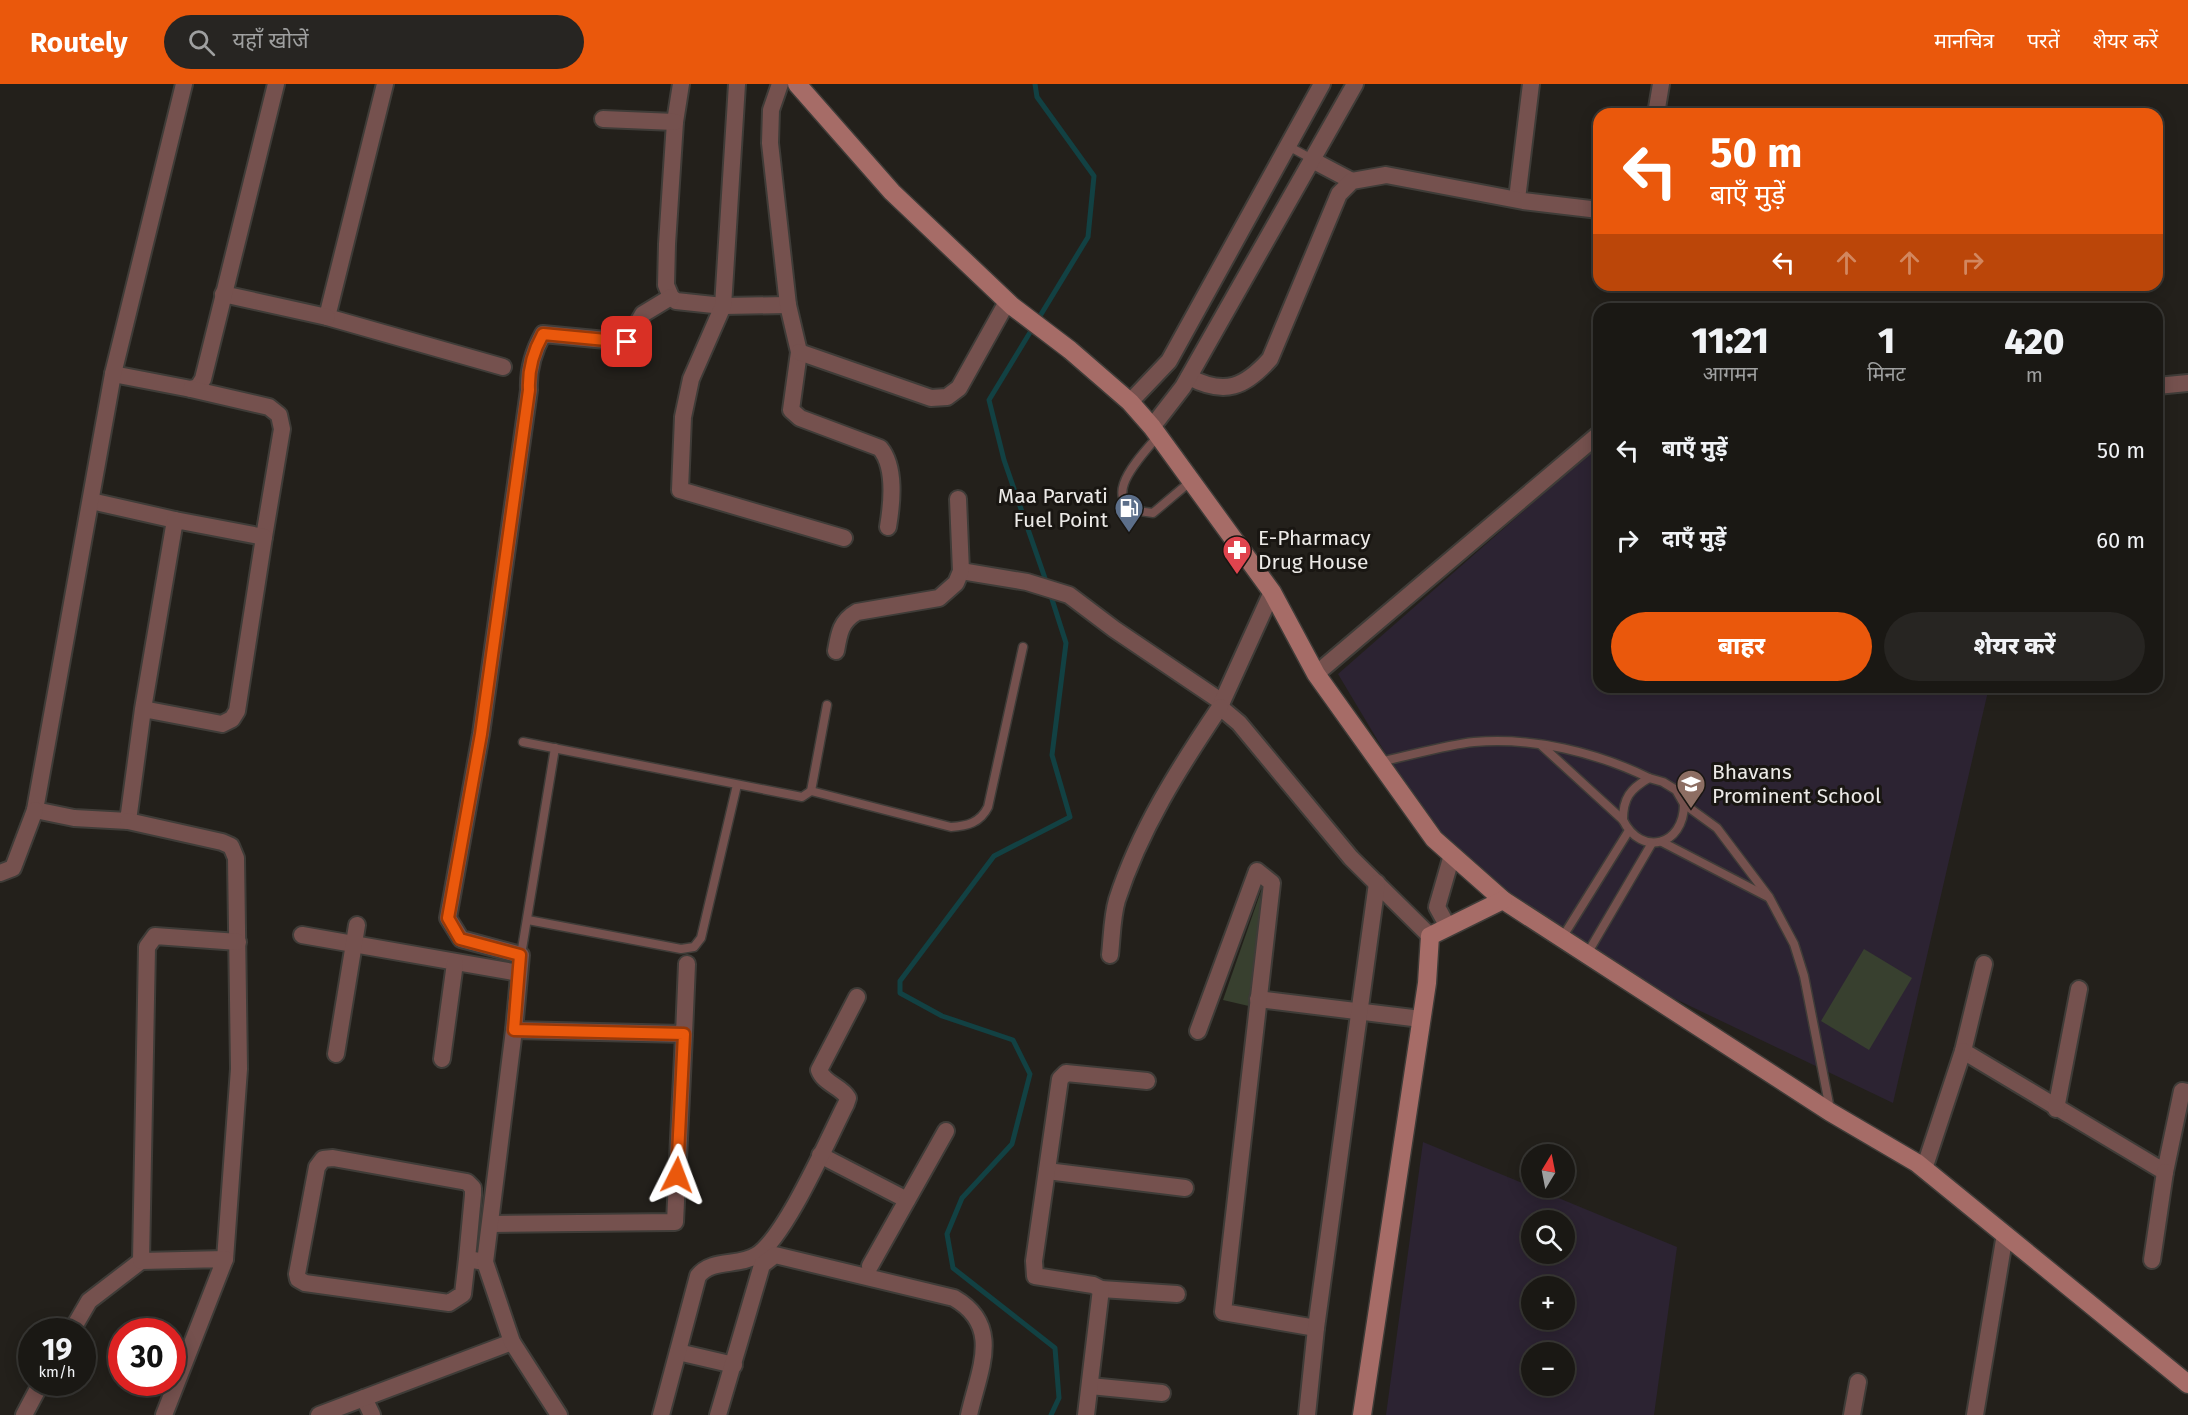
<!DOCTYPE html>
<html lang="hi">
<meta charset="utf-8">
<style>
body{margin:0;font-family:"Fira Sans","Noto Sans Devanagari",sans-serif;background:#272522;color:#f1f3f6;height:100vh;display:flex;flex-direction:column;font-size:22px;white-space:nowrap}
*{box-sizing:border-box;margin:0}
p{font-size:20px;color:#9fa0a0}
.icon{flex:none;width:33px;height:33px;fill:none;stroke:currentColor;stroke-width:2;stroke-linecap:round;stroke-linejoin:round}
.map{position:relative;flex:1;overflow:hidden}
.details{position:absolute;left:1593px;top:219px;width:570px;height:390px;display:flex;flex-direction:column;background:#1a1814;border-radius:18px;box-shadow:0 3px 15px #0003,0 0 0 2px #383734}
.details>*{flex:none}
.hud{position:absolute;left:1593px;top:24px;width:570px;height:183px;border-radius:18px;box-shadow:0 3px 15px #0003,0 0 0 2px #383734;background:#ea580c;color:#fff;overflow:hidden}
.needle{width:39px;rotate:10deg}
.tools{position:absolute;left:1521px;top:1060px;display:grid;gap:12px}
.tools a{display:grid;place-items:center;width:54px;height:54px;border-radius:50%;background:#1a1814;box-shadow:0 3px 15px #0003,0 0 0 2px #383734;font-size:30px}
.speed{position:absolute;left:18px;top:1234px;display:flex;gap:12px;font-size:30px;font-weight:700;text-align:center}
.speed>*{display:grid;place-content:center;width:78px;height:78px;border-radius:50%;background:#1a1814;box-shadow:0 3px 15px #0003,0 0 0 2px #383734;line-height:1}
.speed small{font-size:15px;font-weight:400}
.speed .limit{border:9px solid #d22;background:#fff;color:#111}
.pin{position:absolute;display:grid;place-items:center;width:51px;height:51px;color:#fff;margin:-26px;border-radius:12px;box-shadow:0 3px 9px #0006}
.me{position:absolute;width:66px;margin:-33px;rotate:3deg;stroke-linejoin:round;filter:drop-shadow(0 0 4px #0008)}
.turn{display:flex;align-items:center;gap:21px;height:126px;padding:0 18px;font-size:27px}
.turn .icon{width:78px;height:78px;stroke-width:2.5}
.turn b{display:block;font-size:42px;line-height:51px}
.lanes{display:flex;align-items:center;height:57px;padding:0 18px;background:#0003;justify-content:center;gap:30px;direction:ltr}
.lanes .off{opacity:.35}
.eta{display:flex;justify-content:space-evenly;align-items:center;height:102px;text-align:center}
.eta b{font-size:36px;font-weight:800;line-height:42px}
.action{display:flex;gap:12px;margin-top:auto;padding:12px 18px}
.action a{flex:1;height:69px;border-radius:36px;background:#ea580c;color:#fff;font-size:24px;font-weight:800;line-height:69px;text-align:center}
.action a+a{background:#272522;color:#f1f3f6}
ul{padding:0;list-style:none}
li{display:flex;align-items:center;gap:18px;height:90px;padding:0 18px}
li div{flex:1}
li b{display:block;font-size:22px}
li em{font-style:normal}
header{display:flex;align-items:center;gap:36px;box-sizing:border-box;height:84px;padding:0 30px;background:#ea580c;color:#fff}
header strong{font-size:28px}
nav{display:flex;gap:33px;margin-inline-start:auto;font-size:21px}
.search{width:420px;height:54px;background:#272522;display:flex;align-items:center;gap:15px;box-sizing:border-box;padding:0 21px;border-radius:33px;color:#9fa0a0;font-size:22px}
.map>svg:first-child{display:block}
.education{fill:#2c2332;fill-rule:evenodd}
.green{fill:#38402f}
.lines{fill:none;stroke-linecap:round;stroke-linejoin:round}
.stream{stroke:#124143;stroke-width:5}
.lane-casing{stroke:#3f3c38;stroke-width:11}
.street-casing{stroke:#3f3c38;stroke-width:20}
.secondary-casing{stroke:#3f3c38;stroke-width:21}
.lane{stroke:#75514e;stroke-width:8}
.street{stroke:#75514e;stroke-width:16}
.secondary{stroke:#a66c67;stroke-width:18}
.route-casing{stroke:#983908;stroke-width:15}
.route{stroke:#ea580c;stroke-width:10}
.labels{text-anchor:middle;stroke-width:6;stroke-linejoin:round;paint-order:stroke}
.poi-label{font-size:21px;fill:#eceae7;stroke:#191612;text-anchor:start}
</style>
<header>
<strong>Routely</strong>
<div class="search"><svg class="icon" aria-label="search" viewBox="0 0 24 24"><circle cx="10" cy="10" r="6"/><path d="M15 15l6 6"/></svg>यहाँ खोजें</div>
<nav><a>मानचित्र</a><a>परतें</a><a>शेयर करें</a></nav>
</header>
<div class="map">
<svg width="2188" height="1331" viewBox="0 0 2188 1331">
<rect width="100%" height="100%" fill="#23201b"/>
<g class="education">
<polygon points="1599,361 1599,603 1989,603 1893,1019 1646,901 1448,766 1396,687 1338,590"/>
<path d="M1423,1058L1677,1163L1654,1331H1386ZM1532,1137H1564V1170H1532ZM1532,1203H1564V1236H1532ZM1532,1269H1564V1302H1532Z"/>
</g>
<g class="green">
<polygon points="1261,807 1253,923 1223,916"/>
<polygon points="1864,865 1912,894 1869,966 1821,937"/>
</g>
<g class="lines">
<g class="stream">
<polyline points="1035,0 1037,13 1094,92 1088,153 989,316 1004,376 1047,500"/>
<polyline points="1050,509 1066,559 1052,671 1070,733 994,772 900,897 900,909 942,932 1013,956 1030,990 1012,1060 962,1114 947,1150 953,1184 1055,1264 1059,1314 1051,1331"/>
</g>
<g class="lane-casing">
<g id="lane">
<polyline points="1288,62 1314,76"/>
<path d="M1158,352C1139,374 1091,423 1153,429L1191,397"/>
<polyline points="523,658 802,713 811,707 827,621"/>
<path d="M1541,661L1623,736C1641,773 1684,762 1684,720"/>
<path d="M1379,678C1409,672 1445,661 1474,658C1533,653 1596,668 1649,694"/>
<path d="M811,707L951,743C967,742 980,739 988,723L1023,563"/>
<path d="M1623,736C1623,714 1630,705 1649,694L1663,698L1676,706L1684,720L1717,744L1769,813L1794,860L1804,892L1830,1025"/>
<polyline points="1662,758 1768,813"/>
<polyline points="528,836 681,865 694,863 701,854 737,701"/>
<polyline points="1562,854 1628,748"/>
<polyline points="1587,870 1652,759"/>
<polyline points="521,871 555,664"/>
</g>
</g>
<g class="street-casing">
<g id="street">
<polyline points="385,0 327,233 503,283"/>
<polyline points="681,0 675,38 667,160 666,201 671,213 676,217 723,222 788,221"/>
<polyline points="737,0 723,222 691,295 683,333 680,406 844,454"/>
<path d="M780,0L771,26L770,59L788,221L799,268L791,326L800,334L880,364C896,383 892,419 888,443"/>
<polyline points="1656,30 1661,0"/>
<polyline points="603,35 675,38"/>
<polyline points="1314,77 1352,97"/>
<polyline points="1517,115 1531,0"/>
<polyline points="223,210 327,233"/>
<polyline points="799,268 931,314 947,313 959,304 1007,218"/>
<polyline points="113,290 191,305 198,303 203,295 276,0"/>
<path d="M1189,293C1225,312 1245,303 1270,275L1339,110L1352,97L1386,91L1523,117L1599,126"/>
<polyline points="2157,302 2188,299"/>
<polyline points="191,305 269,323 279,331 282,345 264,453"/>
<polyline points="1130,318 1169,277 1322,0"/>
<polyline points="1152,343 1183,303 1355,0"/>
<polyline points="91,417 175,436"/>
<polyline points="961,487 1027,498 1069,511 1114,545 1222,618 1220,623 1239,639 1351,774 1430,852"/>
<path d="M836,567C839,549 841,537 857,528L939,514L956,499L961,487L958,415"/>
<polyline points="1316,590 1599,350"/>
<polyline points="1222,618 1272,508"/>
<polyline points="143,625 222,640 232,635 237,627 264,453 175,436 143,625 128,737 74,734 35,726 113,290 184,0"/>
<polyline points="128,737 222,758 231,762 236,774 239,985 225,1175"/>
<polyline points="0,789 13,784 35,726"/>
<polyline points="1448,843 1437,823 1452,771"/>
<polyline points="302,851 519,889"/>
<path d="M1110,871C1112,853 1112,833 1117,816C1140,745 1179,684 1220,623"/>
<polyline points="1984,880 1963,967 2165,1088 2182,1007 2188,1008"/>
<polyline points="1258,915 1421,935"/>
<polyline points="514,946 684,950 687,880"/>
<polyline points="1198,947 1257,787 1272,799 1223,1228 1316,1244"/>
<polyline points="336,970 357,841"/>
<polyline points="442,975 455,879"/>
<polyline points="2056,1025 2079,905"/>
<polyline points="820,1071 907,1116"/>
<polyline points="1924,1085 1963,967"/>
<polyline points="1047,1087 1185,1104"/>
<polyline points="490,1140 675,1138 684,950"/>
<polyline points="467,1175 473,1111 473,1104 467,1098 333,1074 323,1075 317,1083 297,1190 298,1195 305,1199 449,1219 463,1210 467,1175 485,1178"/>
<polyline points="2152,1176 2165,1088"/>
<polyline points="870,1182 946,1047"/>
<polyline points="1101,1205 1177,1210"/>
<polyline points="71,1248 89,1217 141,1177"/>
<polyline points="678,1268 734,1281"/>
<polyline points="1090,1302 1162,1309"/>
<polyline points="364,1314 372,1331"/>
<polyline points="24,1331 41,1299"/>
<polyline points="164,1331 225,1175 141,1177 147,863 155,852 238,858"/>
<polyline points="319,1331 512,1258"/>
<path d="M559,1331L512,1258L485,1178L514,946L521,871L461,855L448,834L481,650L529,306C528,286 533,268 543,250L627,258L643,230L671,213"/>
<path d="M661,1331L698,1192C712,1174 739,1183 757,1171C786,1152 828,1055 846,1020L848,1014C841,1002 824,1000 819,986L857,913"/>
<path d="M718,1331L762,1181L775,1171L954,1214C1003,1242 979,1286 969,1331"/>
<polyline points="1086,1331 1101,1205 1093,1201 1035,1192 1034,1177 1060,995 1066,989 1147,997"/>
<polyline points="1307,1331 1316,1244 1377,799"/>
<polyline points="1852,1331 1858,1298"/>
<polyline points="1975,1331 2005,1150"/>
</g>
</g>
<g class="secondary-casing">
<g id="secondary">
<polyline points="797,0 892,108 1012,222 1070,266 1130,318 1152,343 1272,508 1316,590 1434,755 1503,816 1830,1028 1917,1079 2188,1300"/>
<polyline points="1362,1331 1427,899 1430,852 1503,816"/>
</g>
</g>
<use href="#lane" class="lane"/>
<use href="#street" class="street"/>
<use href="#secondary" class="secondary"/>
</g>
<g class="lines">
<g class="route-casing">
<path id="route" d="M627,258L543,250C533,268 528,286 529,306L481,650L448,834L460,855L520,871L514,946L684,950L677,1091"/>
</g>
<use href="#route" class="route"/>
</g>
<defs>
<g id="fuel-pin" transform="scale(1.5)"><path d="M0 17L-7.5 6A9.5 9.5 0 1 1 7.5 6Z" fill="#5c6f8a" stroke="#191612"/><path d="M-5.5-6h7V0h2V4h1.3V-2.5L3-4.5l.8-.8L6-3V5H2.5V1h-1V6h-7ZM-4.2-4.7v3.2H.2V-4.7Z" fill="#fff"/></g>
<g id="pharmacy-pin" transform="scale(1.5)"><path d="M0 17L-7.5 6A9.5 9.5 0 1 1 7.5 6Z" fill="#e0444e" stroke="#191612"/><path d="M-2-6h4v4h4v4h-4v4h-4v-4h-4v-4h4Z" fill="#fff"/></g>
<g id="school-pin" transform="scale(1.5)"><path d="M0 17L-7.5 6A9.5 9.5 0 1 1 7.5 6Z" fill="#8d6e63" stroke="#191612"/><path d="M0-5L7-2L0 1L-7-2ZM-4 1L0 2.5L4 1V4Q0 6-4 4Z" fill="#fff"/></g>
</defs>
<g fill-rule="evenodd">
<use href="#fuel-pin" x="1129" y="424"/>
<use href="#pharmacy-pin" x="1237" y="466"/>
<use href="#school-pin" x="1691" y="700"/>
</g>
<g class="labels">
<g class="poi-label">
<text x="1108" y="419" text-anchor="end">Maa Parvati<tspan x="1108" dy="24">Fuel Point</tspan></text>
<text x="1258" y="461">E-Pharmacy<tspan x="1258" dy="24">Drug House</tspan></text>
<text x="1712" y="695">Bhavans<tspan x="1712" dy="24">Prominent School</tspan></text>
</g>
</g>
</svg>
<div class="tools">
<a><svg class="needle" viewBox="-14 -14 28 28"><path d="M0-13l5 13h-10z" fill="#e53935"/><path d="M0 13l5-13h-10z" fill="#9fa0a0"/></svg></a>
<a><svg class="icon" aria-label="search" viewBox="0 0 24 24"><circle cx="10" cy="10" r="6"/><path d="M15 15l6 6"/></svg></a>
<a>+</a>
<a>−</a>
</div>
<div class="speed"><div>19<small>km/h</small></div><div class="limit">30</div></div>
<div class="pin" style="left:627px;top:258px;background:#d93025"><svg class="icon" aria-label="arrive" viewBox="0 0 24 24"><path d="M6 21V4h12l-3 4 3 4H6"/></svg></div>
<svg class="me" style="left:677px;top:1091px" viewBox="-20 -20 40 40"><path d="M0-17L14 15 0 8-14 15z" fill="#ea580c" stroke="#fff" stroke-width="4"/></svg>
<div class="hud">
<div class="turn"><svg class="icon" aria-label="left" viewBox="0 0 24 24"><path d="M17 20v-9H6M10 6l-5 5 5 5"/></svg><div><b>50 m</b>बाएँ मुड़ें</div></div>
<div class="lanes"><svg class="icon" aria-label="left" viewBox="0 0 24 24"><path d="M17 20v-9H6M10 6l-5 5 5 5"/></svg><svg class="icon off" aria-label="ahead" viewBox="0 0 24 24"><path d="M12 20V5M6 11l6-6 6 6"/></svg><svg class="icon off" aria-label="ahead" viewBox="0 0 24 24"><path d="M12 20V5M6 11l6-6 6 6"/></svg><svg class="icon off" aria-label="right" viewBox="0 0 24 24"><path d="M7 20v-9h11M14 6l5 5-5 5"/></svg></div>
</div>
<section class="details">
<div class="eta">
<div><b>11:21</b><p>आगमन</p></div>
<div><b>1</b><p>मिनट</p></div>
<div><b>420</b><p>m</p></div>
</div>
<ul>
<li><svg class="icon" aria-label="left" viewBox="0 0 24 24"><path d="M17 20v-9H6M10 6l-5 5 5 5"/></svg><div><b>बाएँ मुड़ें</b></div><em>50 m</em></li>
<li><svg class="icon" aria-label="right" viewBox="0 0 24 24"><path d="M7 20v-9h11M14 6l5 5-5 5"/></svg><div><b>दाएँ मुड़ें</b></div><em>60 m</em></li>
</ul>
<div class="action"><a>बाहर</a><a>शेयर करें</a></div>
</section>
</div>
